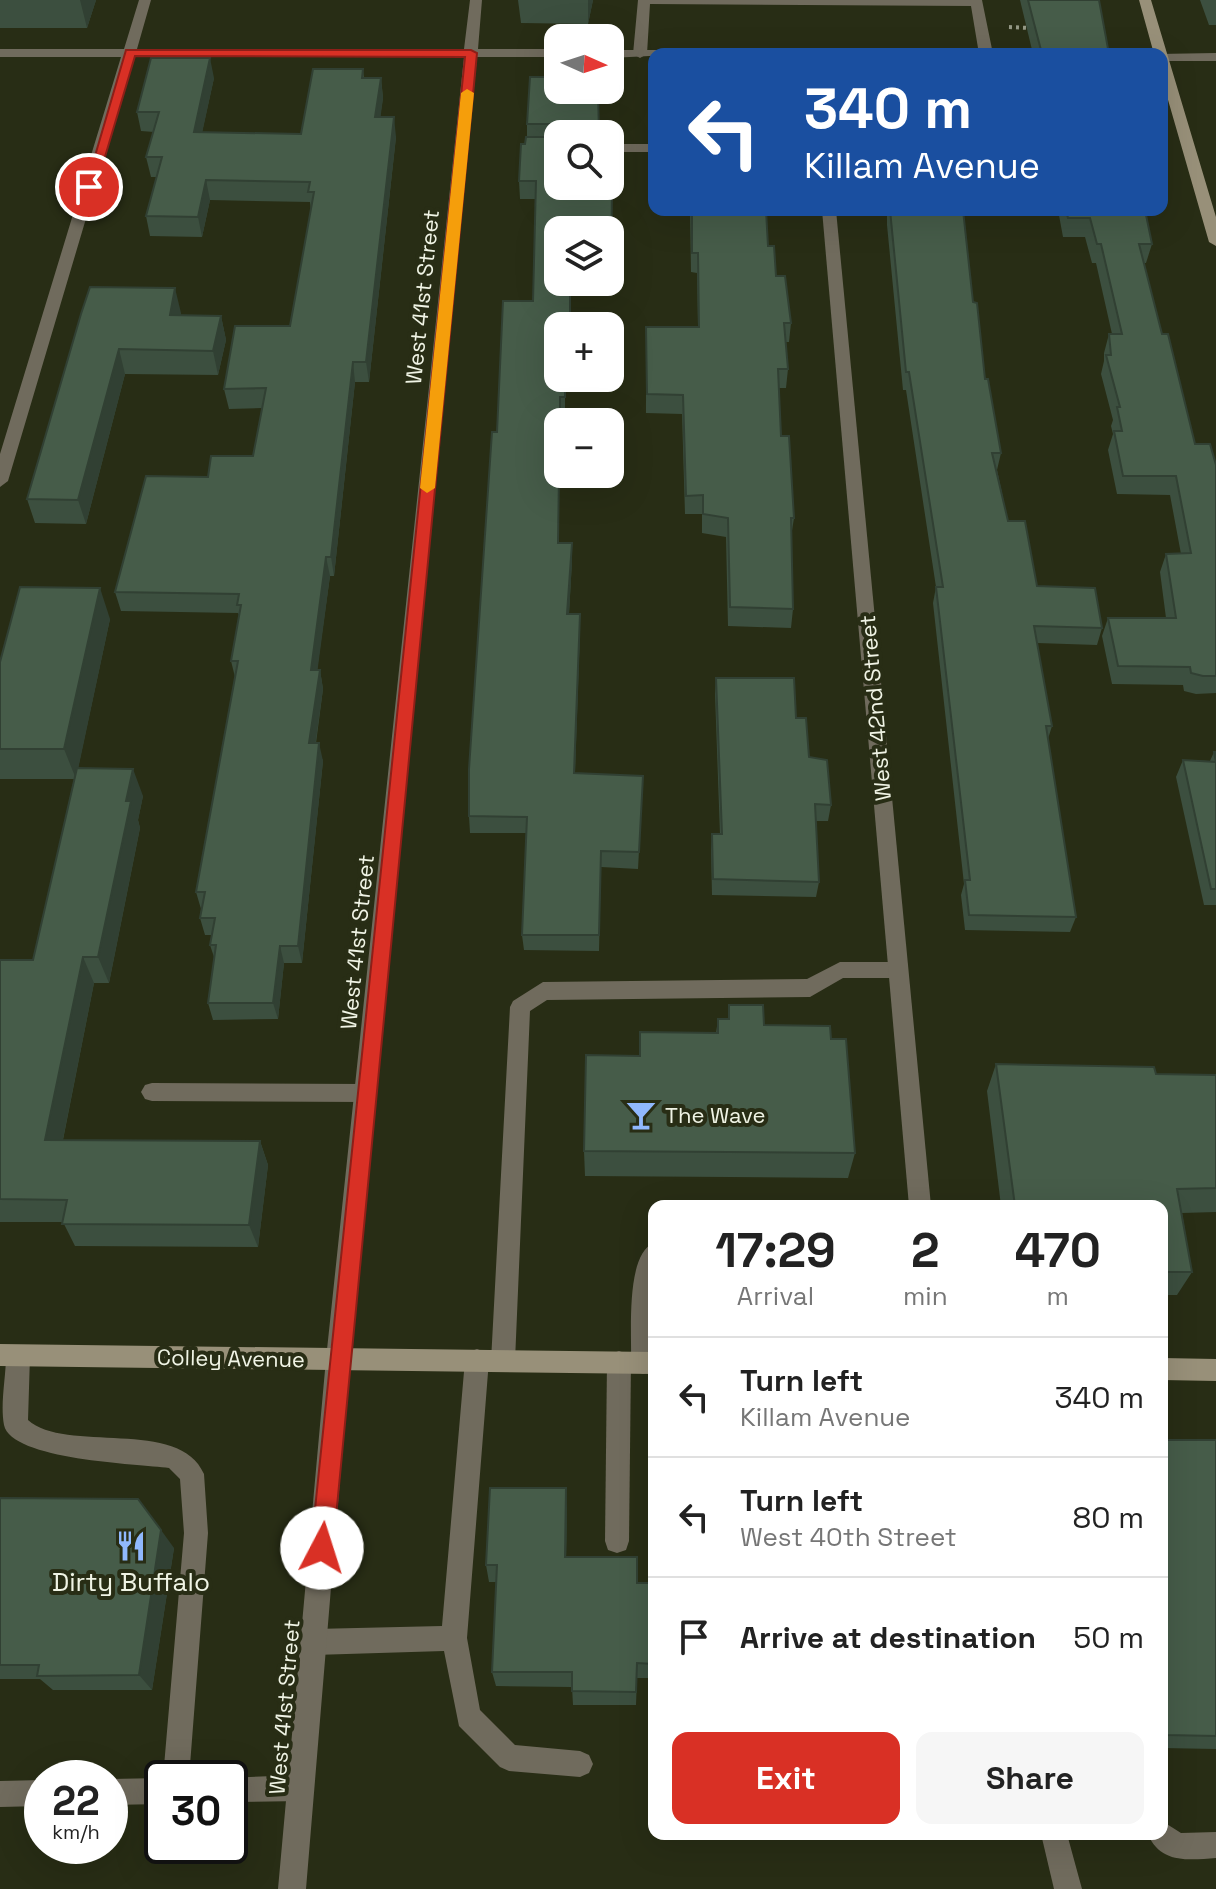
<!DOCTYPE html>
<meta charset="utf-8">
<style>
body{margin:0;font-family:"Space Grotesk",sans-serif;background:#f6f6f6;color:#222;height:100vh;display:flex;flex-direction:column;font-size:30px;white-space:nowrap}
*{box-sizing:border-box;margin:0}
p{font-size:26px;color:#767676}
.icon{flex:none;width:44px;height:44px;fill:none;stroke:currentColor;stroke-width:2;stroke-linecap:round;stroke-linejoin:round}
.map{position:relative;flex:1;overflow:hidden}
.drawer{position:absolute;left:648px;top:1200px;width:520px;height:640px;display:flex;flex-direction:column;background:#fff;border-radius:16px;box-shadow:0 8px 32px #0002}
.drawer>*{flex:none}
.top-card{position:absolute;left:648px;top:48px;width:520px;height:168px;border-radius:16px;box-shadow:0 8px 32px #0002;background:#1a4fa0;color:#fff;overflow:hidden}
.needle{width:52px;rotate:93deg}
.controls{position:absolute;left:544px;top:24px;display:grid;gap:16px}
.controls a{display:grid;place-items:center;width:80px;height:80px;border-radius:16px;background:#fff;box-shadow:0 8px 32px #0002;font-size:40px}
.speed{position:absolute;left:24px;top:1760px;display:flex;gap:16px;font-size:40px;font-weight:700;text-align:center}
.speed>*{display:grid;place-content:center;width:104px;height:104px;border-radius:50%;background:#fff;box-shadow:0 8px 32px #0002;line-height:1}
.speed small{font-size:20px;font-weight:400}
.speed .limit{border:4px solid #111;border-radius:12px;background:#fff;color:#111}
.pin{position:absolute;display:grid;place-items:center;width:68px;height:68px;color:#fff;margin:-34px;border:4px solid #fff;border-radius:50%;box-shadow:0 2px 8px #0007}
.me{position:absolute;width:88px;margin:-44px;rotate:5deg;stroke-linejoin:round;filter:drop-shadow(0 0 6px #0008)}
.turn{display:flex;align-items:center;gap:28px;height:168px;padding:0 24px;font-size:36px}
.turn .icon{width:104px;height:104px;stroke-width:2.5}
.turn b{display:block;font-size:56px;line-height:68px}
.eta{display:flex;justify-content:space-evenly;align-items:center;height:136px;text-align:center}
.eta b{font-size:48px;font-weight:700;line-height:56px}
.button{display:flex;gap:16px;margin-top:auto;padding:16px 24px}
.button a{flex:1;height:92px;border-radius:16px;background:#d93025;color:#fff;font-size:32px;font-weight:700;line-height:92px;text-align:center}
.button a+a{background:#f6f6f6;color:#222}
ul{padding:0;list-style:none}
li{display:flex;align-items:center;gap:24px;height:120px;padding:0 24px;border-top:2px solid #e0e0e0}
li div{flex:1}
li b{display:block;font-size:30px}
li em{font-style:normal}
.map>svg:first-child{display:block}
.lines{fill:none;stroke-linecap:round;stroke-linejoin:round}
.path{stroke:#959986;stroke-width:4;stroke-dasharray:3 4;stroke-linecap:butt}
.lane{fill:#706b5d;fill-rule:evenodd}
.street{fill:#706b5d;fill-rule:evenodd}
.secondary{fill:#989079;fill-rule:evenodd}
.wall{fill:#3c4f3f;fill-rule:evenodd}
.shaded-wall{fill:#314033}
.building{fill:#465c49;stroke:#314033;stroke-width:2}
.route{fill:#d93025;stroke:#8d1f18;stroke-width:2}
.slow{fill:#f59e0b}
.labels{text-anchor:middle;stroke-width:8;stroke-linejoin:round;paint-order:stroke}
.street-label{font-size:22px;fill:#f0f4e5;stroke:#282d15}
.poi-label{font-size:22px;fill:#f0f4e5;stroke:#282d15;text-anchor:start}
.near-poi-label{font-size:26px;fill:#f0f4e5;stroke:#282d15}
</style>
<div class="map">
<svg width="1216" height="1889" viewBox="0 0 1216 1889">
<rect width="100%" height="100%" fill="#282d15"/>
<g class="lines">
<polyline class="path" points="1009,27 1031,28"/>
<g class="lane">
<polygon points="638,0 982,0 993,54 979,54 971,6 650,4 647,54 640,58 633,54"/>
<rect x="610" y="144" width="44" height="8"/>
<polygon points="840,962 898,962 905,964 908,970 905,976 898,978 843,978 810,997 547,1000 530,1011 515,1361 511,1369 503,1372 495,1369 491,1361 510,1007 513,1001 543,982 807,979"/>
<polygon points="152,1083 365,1084 372,1086 376,1093 372,1100 365,1102 152,1101 145,1099 141,1092 145,1085"/>
<path d="M654,1243V1364L651,1371L643,1374L635,1371L631,1363C632,1334 625,1254 654,1243Z"/>
<path d="M18,1345L26,1348L30,1356L28,1420C65,1454 180,1417 204,1474L208,1533L189,1778H163L184,1533L180,1479L169,1468C138,1464 11,1460 4,1425C0,1404 6,1377 6,1356L10,1348Z"/>
<polygon points="477,1349 485,1352 489,1360 467,1638 480,1710 515,1745 580,1751 589,1755 593,1764 589,1773 580,1777 509,1771 500,1767 459,1726 444,1651 314,1655 305,1651 301,1642 305,1633 314,1629 442,1626 465,1360 469,1352"/>
<polygon points="619,1351 627,1354 631,1362 629,1541 626,1550 617,1553 608,1550 605,1541 607,1362 611,1354"/>
<polygon points="301,1775 310,1779 314,1788 310,1797 301,1801 230,1802 230,1778 225,1778"/>
<polygon points="162,1778 162,1804 110,1805 110,1779"/>
<polygon points="42,1780 42,1806 0,1807 0,1781"/>
<path d="M1162,1821L1181,1833L1216,1832V1858C1189,1860 1160,1864 1148,1834H1162Z"/>
</g>
<g class="street">
<polygon points="139,0 151,0 137,49 464,49 470,0 482,0 478,49 558,49 558,57 477,57 350,1359 306,1889 278,1889 326,1359 464,57 134,57 8,481 0,487 0,454 121,57 0,57 0,49 124,49"/>
<polygon points="610,50 682,50 689,54 610,58"/>
<polygon points="1216,53 1216,61 1162,61 1162,54 1158,54"/>
<polygon points="822,210 836,210 931,1206 909,1206"/>
<polygon points="1041,1834 1067,1834 1082,1889 1054,1889"/>
</g>
<g class="secondary">
<polygon points="1139,0 1151,0 1216,217 1216,246 1209,242 1162,79 1162,54 1154,54"/>
<polygon points="0,1344 654,1352 654,1374 0,1366"/>
<polygon points="1162,1358 1216,1359 1216,1381 1162,1380"/>
</g>
</g>
<g class="wall">
<polygon points="0,0 96,0 87,28 0,28"/>
<polygon points="518,0 593,0 588,24 521,23"/>
<polygon points="1020,0 1099,0 1109,54 1033,54"/>
<polygon points="1200,0 1216,0 1216,25 1209,25"/>
<polygon points="363,69 364,78 381,78 383,98 380,117 396,137 369,382 355,382 334,576 330,576 317,670 320,670 323,689 316,743 323,761 302,963 284,963 278,1019 213,1020 208,1003 214,957 210,945 212,935 205,935 200,918 201,909 196,892 235,677 231,661 239,615 238,613 121,611 115,592 208,477 253,456 262,408 229,409 224,389 290,326 311,211 310,202 210,200 202,237 150,236 146,216 157,177 151,177 146,157 154,132 141,131 137,112 214,78 202,132 301,134"/>
<path d="M530,77L599,134H558V186L612,189L611,285H570L558,326L565,378V415H561V422H558V543L572,561L569,614L580,631L575,773L643,776L638,869L601,867L599,951L524,950L522,935L526,833H470L469,816L497,432L533,301L536,199H520L519,181L527,137V124ZM558,230H610V282H558Z"/>
<polygon points="690,210 766,210 768,246 776,276 791,323 789,342 786,342 788,369 786,388 779,388 781,436 794,518 791,537 793,609 791,628 728,626 726,537 702,533 702,514 685,514 682,414 646,413 646,346 698,327 697,273 691,272"/>
<polygon points="887,210 963,210 973,302 985,379 1001,453 997,470 1008,521 1037,586 1102,628 1097,645 1037,643 1052,726 1048,739 1076,917 1070,932 965,930 961,895 964,884 933,603 936,587 906,390 903,390 887,225"/>
<polygon points="1058,210 1145,210 1152,244 1146,263 1144,263 1162,334 1195,444 1216,465 1216,693 1196,694 1184,691 1183,685 1112,684 1102,636 1108,618 1166,618 1160,572 1166,554 1181,554 1170,495 1117,494 1108,450 1113,434 1111,426 1113,420 1101,374 1104,361 1104,353 1109,334 1112,334 1096,263 1092,263 1085,237 1063,237"/>
<polygon points="181,313 180,315 221,316 226,340 218,375 125,374 86,524 35,523 27,499 81,314"/>
<polygon points="110,619 78,768 143,796 138,820 140,828 109,983 94,983 63,1140 260,1141 268,1165 258,1247 75,1246 63,1222 0,1222 0,960 33,960 74,779 0,779 0,662"/>
<polygon points="716,678 796,718 809,757 831,805 828,821 816,821 819,882 816,897 712,895 711,850 712,834 720,834 715,694"/>
<polygon points="1214,752 1216,752 1216,905 1204,905 1176,777 1183,760 1210,761"/>
<polygon points="729,1005 764,1025 831,1039 855,1153 848,1178 585,1176 584,1151 640,1056 716,1033 718,1019 728,1019"/>
<polygon points="996,1064 1156,1074 1216,1075 1216,1212 1182,1213 1192,1272 1177,1295 1162,1295 1162,1206 1001,1206 987,1091"/>
<polygon points="1162,1440 1216,1440 1216,1749 1162,1748"/>
<polygon points="0,1498 174,1548 152,1690 53,1690 40,1679 0,1679"/>
<polygon points="567,1507 566,1557 637,1583 654,1583 654,1678 637,1678 636,1705 573,1705 572,1687 496,1686 492,1672 496,1582 489,1582 486,1565"/>
</g>
<g class="shaded-wall">
<polygon points="80,0 96,0 87,28"/>
<polygon points="588,0 593,0 588,24"/>
<polygon points="210,58 214,78 198,152 194,132"/>
<polygon points="381,78 383,98 378,137 375,117"/>
<polygon points="394,117 396,137 369,382 366,362"/>
<polygon points="206,180 210,200 202,237 198,217"/>
<polygon points="175,288 181,313 176,340 170,315"/>
<polygon points="221,316 226,340 218,375 213,351"/>
<polygon points="119,349 125,374 86,524 78,500"/>
<polygon points="353,362 355,382 334,576 331,557"/>
<polygon points="572,543 572,561 568,631 567,614"/>
<polygon points="326,557 330,576 315,689 311,670"/>
<polygon points="100,588 110,619 76,779 64,749"/>
<polygon points="580,614 580,631 574,790 574,773"/>
<polygon points="320,670 323,689 313,761 309,743"/>
<polygon points="319,743 323,761 302,963 298,946"/>
<polygon points="133,769 143,796 138,820 140,828 109,983 98,957 126,801"/>
<polygon points="280,946 284,963 278,1019 273,1003"/>
<polygon points="83,957 94,983 58,1164 45,1140"/>
<polygon points="260,1141 268,1165 258,1247 249,1225"/>
<polygon points="566,1488 567,1507 566,1574 565,1557"/>
<polygon points="161,1530 174,1548 152,1690 139,1675"/>
</g>
<g class="building">
<polygon points="1028,0 1099,0 1109,54 1042,54"/>
<polygon points="151,58 210,58 194,132 301,134 313,69 363,69 362,78 381,78 375,117 394,117 366,362 353,362 331,557 326,557 311,670 320,670 309,743 319,743 298,946 280,946 273,1003 208,1003 216,945 210,945 215,918 200,918 205,892 196,892 238,661 231,661 241,605 237,605 239,594 115,592 146,476 208,477 211,456 253,456 266,388 224,389 235,326 290,326 314,192 308,192 310,182 206,180 198,217 146,216 162,157 146,157 159,112 137,112"/>
<polygon points="530,77 558,77 558,90 598,90 599,134 560,134 558,124 527,124"/>
<polygon points="526,137 558,137 558,186 599,186 599,189 612,189 611,267 610,267 610,230 558,230 558,282 570,282 570,326 558,326 558,378 565,378 565,397 560,397 560,422 558,422 559,474 558,543 572,543 567,614 580,614 574,773 643,776 639,852 601,851 599,935 522,935 527,817 469,816 469,769 492,432 497,432 503,301 533,301 536,181 519,181 521,144 525,144"/>
<polygon points="692,210 766,210 768,246 774,246 776,276 785,276 791,323 784,323 788,369 778,369 781,436 789,436 794,518 791,518 793,609 730,607 728,518 703,514 703,495 686,496 683,395 647,394 646,327 699,327 698,253 692,253"/>
<polygon points="890,210 963,210 973,302 977,303 985,379 988,379 1001,453 992,453 1008,521 1025,521 1037,586 1095,588 1102,628 1034,626 1052,726 1046,726 1076,917 969,915 965,880 970,880 936,587 943,587 909,372 906,372"/>
<polygon points="1066,210 1145,210 1152,244 1139,244 1162,334 1168,334 1195,444 1210,444 1216,465 1216,676 1203,676 1191,673 1190,667 1118,666 1108,618 1176,618 1166,554 1191,553 1176,476 1123,476 1114,431 1122,431 1117,407 1120,407 1106,355 1111,355 1109,334 1122,334 1101,244 1097,244 1090,218 1068,218"/>
<polygon points="90,287 175,288 170,315 221,316 213,351 119,349 78,500 27,499 81,314"/>
<polygon points="20,587 100,588 64,749 0,749 0,662"/>
<polygon points="716,678 794,678 796,718 806,718 809,757 827,760 831,805 815,804 819,882 713,879 712,834 722,834"/>
<polygon points="1214,752 1216,752 1216,889 1211,889 1183,760 1216,762"/>
<polygon points="77,768 133,769 126,801 131,801 98,957 83,957 45,1140 260,1141 249,1225 62,1224 67,1200 0,1199 0,960 33,960"/>
<polygon points="729,1005 763,1005 764,1025 830,1026 831,1039 846,1039 855,1153 584,1151 586,1055 640,1056 640,1032 718,1033 718,1019 729,1019"/>
<polygon points="996,1064 1154,1067 1156,1074 1216,1075 1216,1188 1177,1189 1192,1272 1162,1272 1162,1206 1015,1206"/>
<polygon points="1162,1440 1216,1440 1216,1736 1166,1735 1162,1705"/>
<polygon points="490,1488 566,1488 565,1557 637,1557 637,1583 654,1583 654,1664 637,1663 636,1692 572,1691 572,1672 492,1672 497,1565 486,1565"/>
<polygon points="0,1498 138,1499 161,1530 139,1675 37,1676 39,1665 0,1665"/>
</g>
<polygon class="route" points="126,50 471,50 477,53 333,1548 330,1556 322,1559 314,1556 311,1548 465,57 135,56 96,187 85,190"/>
<polygon class="slow" points="467,89 474,93 435,488 427,493 420,488 461,93"/>
<defs>
<g id="bar-bare" transform="scale(2.4)"><path d="M-6-5H6L.8 .8V4.5H3.5V6h-7V4.5H-.8V.8Z" fill="#90b8fd" stroke="#282d15" stroke-width="2.5" paint-order="stroke"/></g>
<g id="restaurant-bare" transform="scale(2.4)"><path d="M-5-6h1v4h1v-4h1v4h1v-4h1v5L-1.5 .5V6h-2V.5L-5-1ZM5-6V6H3V1.5H1.5Q1.5-4 5-6Z" fill="#90b8fd" stroke="#282d15" stroke-width="2.5" paint-order="stroke"/></g>
</defs>
<g fill-rule="evenodd">
<use href="#bar-bare" x="641" y="1115"/>
<use href="#restaurant-bare" x="131" y="1546"/>
</g>
<g class="labels">
<g class="street-label">
<text transform="translate(422 297) rotate(-84)" y="8">West 41st Street</text>
<text transform="translate(875 708) rotate(-95)" y="8">West 42nd Street</text>
<text transform="translate(357 942) rotate(-84)" y="8">West 41st Street</text>
<text transform="translate(231 1358) rotate(1)" y="8">Colley Avenue</text>
<text transform="translate(284 1707) rotate(-85)" y="8">West 41st Street</text>
</g>
<g class="poi-label">
<text x="665" y="1123">The Wave</text>
</g>
<g class="near-poi-label">
<text x="131" y="1591">Dirty Buffalo</text>
</g>
</g>
</svg>
<div class="controls">
<a><svg class="needle" viewBox="-14 -14 28 28"><path d="M0-13l5 13h-10z" fill="#e53935"/><path d="M0 13l5-13h-10z" fill="#767676"/></svg></a>
<a><svg class="icon" aria-label="search" viewBox="0 0 24 24"><circle cx="10" cy="10" r="6"/><path d="M15 15l6 6"/></svg></a>
<a><svg class="icon" aria-label="layers" viewBox="0 0 24 24"><path d="M12 4l9 5-9 5-9-5zM3 14l9 5 9-5"/></svg></a>
<a>+</a>
<a>−</a>
</div>
<div class="speed"><div>22<small>km/h</small></div><div class="limit">30</div></div>
<div class="pin" style="left:89px;top:187px;background:#d93025"><svg class="icon" aria-label="arrive" viewBox="0 0 24 24"><path d="M6 21V4h12l-3 4 3 4H6"/></svg></div>
<svg class="me" style="left:322px;top:1548px" viewBox="-20 -20 40 40"><circle r="19" fill="#fff"/><path d="M0-13L10 11 0 6-10 11z" fill="#d93025"/></svg>
<div class="top-card">
<div class="turn"><svg class="icon" aria-label="left" viewBox="0 0 24 24"><path d="M17 20v-9H6M10 6l-5 5 5 5"/></svg><div><b>340 m</b>Killam Avenue</div></div>
</div>
<section class="drawer">
<div class="eta">
<div><b>17:29</b><p>Arrival</p></div>
<div><b>2</b><p>min</p></div>
<div><b>470</b><p>m</p></div>
</div>
<ul>
<li><svg class="icon" aria-label="left" viewBox="0 0 24 24"><path d="M17 20v-9H6M10 6l-5 5 5 5"/></svg><div><b>Turn left</b><p>Killam Avenue</p></div><em>340 m</em></li>
<li><svg class="icon" aria-label="left" viewBox="0 0 24 24"><path d="M17 20v-9H6M10 6l-5 5 5 5"/></svg><div><b>Turn left</b><p>West 40th Street</p></div><em>80 m</em></li>
<li><svg class="icon" aria-label="arrive" viewBox="0 0 24 24"><path d="M6 21V4h12l-3 4 3 4H6"/></svg><div><b>Arrive at destination</b></div><em>50 m</em></li>
</ul>
<div class="button"><a>Exit</a><a>Share</a></div>
</section>
</div>
